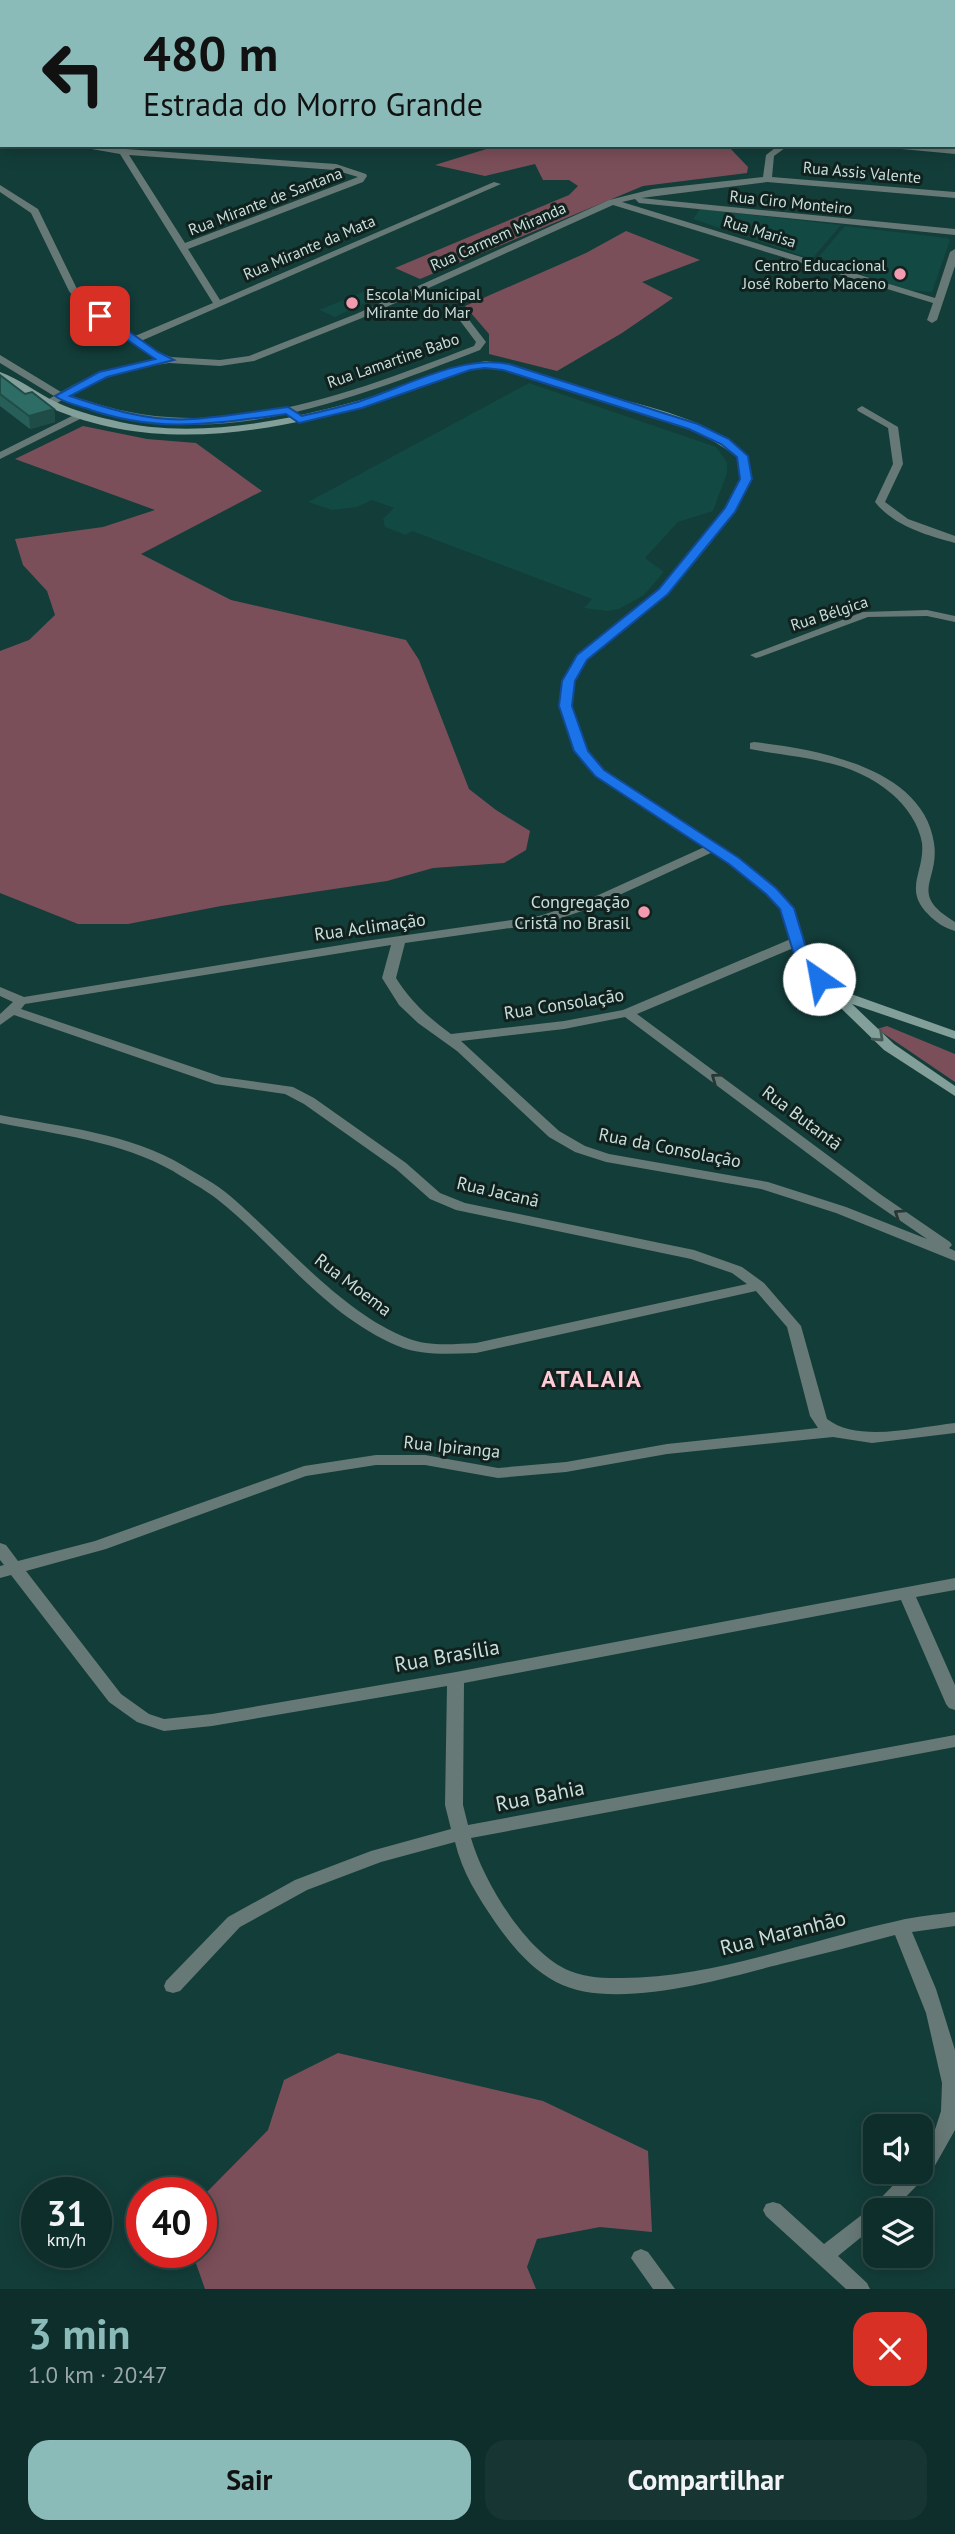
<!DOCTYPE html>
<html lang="pt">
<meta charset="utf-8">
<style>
body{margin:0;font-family:"PT Sans",sans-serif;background:#173633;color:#f1f3f6;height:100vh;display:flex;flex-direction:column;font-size:26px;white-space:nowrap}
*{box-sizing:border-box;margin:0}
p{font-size:23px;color:#9ba8a9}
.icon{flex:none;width:38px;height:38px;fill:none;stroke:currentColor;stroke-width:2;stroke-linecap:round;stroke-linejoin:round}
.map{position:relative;height:2289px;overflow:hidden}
.drawer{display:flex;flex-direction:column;background:#0e2e2b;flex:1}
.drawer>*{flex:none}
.guide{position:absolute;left:0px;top:0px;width:956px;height:147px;box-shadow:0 4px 18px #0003,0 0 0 2px #2e4a47;background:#8bbbb9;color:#111;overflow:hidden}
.controls{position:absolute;left:863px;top:2114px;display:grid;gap:14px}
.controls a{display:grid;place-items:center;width:70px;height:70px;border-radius:14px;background:#0e2e2b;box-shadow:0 4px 18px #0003,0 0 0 2px #2e4a47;font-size:35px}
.speed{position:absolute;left:21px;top:2177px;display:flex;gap:14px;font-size:35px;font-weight:700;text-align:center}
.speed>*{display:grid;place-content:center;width:91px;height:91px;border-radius:50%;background:#0e2e2b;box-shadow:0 4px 18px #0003,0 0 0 2px #2e4a47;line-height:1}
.speed small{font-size:18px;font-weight:400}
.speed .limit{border:10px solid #d22;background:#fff;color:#111}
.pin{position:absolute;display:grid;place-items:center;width:60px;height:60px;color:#fff;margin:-30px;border-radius:14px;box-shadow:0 4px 10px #0006}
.me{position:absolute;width:77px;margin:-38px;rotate:327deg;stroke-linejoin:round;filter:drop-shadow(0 0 5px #0008)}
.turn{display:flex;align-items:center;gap:24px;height:147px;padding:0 28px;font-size:32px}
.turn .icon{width:91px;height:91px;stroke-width:2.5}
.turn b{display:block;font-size:49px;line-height:60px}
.round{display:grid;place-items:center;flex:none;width:74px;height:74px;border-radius:21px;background:#173633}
.head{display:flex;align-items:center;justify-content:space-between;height:119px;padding:0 28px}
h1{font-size:42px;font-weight:700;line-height:52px;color:#8bbbb9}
.primary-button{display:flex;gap:14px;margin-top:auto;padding:14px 28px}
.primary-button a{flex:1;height:80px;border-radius:21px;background:#8bbbb9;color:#111;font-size:28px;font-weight:700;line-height:80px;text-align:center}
.primary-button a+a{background:#173633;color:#f1f3f6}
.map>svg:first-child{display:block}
.built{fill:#124943}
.green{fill:#7b4f59}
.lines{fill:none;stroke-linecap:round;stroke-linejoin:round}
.street{fill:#677976;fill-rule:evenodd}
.secondary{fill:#839f9a;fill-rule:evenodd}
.wall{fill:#285e58}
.shaded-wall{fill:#204c47}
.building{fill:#2e6d66;stroke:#204c47;stroke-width:2}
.oneway{stroke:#445a56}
.oneway2{stroke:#263734}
.route{fill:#1a73e8;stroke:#114b97;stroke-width:2}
.poi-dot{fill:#f29aaf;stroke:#10211e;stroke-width:2.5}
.labels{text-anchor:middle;stroke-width:6;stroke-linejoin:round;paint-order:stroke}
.far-street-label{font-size:16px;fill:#c9dfdb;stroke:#10211e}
.far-poi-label{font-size:16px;fill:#c9dfdb;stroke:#10211e;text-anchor:end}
.poi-label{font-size:18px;fill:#c9dfdb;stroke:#10211e;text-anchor:end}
.street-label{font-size:18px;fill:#c9dfdb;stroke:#10211e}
.near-street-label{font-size:21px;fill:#c9dfdb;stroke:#10211e}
.district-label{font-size:24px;font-weight:bold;letter-spacing:2px;fill:#ffcbd6;stroke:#10211e}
</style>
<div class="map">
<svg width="955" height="2289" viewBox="0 0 955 2289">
<rect width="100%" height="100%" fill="#133d39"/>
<g class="built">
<polygon points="700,209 841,225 812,259 693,219"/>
<polygon points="845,226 947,238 950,240 932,292 907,290 817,259"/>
<polygon points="368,290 382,295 335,317 319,310"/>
<polygon points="529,383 716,447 727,462 727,473 713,511 678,522 645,558 664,572 644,595 619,609 607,611 584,608 592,599 412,531 405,535 385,527 383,519 394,508 372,500 357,507 332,510 308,502"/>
</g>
<g class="green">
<polygon points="414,0 955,0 955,108 954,2"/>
<polygon points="499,145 727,145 748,167 747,173 643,186 420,279 395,268 569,195 578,186 569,180 543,180 535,164 485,176 435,165"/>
<polygon points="626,231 700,260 642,282 673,298 622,333 557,371 489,354 489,334 465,306 586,253"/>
<polygon points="83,426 147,439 196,443 262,491 141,554 231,600 406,640 419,660 469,789 496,810 530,831 526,850 504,863 433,868 387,881 221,906 128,924 78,924 0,893 0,651 29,640 55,615 47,591 23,565 15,539 103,527 155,510 15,459"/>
<polygon points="887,1026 955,1054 955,1082 877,1029"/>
<polygon points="338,2053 543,2101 648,2151 652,2232 600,2227 537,2239 527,2267 536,2289 205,2289 192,2252 201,2252 201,2198 268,2130 284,2080"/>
</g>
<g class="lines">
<g class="street">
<polygon points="8,0 17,0 6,2"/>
<polygon points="0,56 2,56 0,61"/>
<polygon points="954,124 955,124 955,130 954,129"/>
<polygon points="0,126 2,126 0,134"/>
<path d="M69,145L336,164L366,174L367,176L363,182L188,249L220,300L494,182L501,184L141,341L157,352L171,357L220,360L249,356L356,314L609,200L653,189L763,177L766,155L779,145H789L774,156L772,177L955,192V198L767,182L641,198L955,229V235L639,203L635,199L622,202L935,298L950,252L955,249V266L937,320L932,323L927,320L933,303L613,205L362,318L254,361L220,366L169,363L132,369L83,386L69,395C102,406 133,415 168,417C273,425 377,383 474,346L476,342L455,314L457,312H463L486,342L480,350C386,386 268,434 166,423C130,419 97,410 62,400L52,406H44V402L54,396L0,363V355L61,392C90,374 124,364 158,359L82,308L69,291L31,213L0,192V185L38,209L78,291L88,304L135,336L213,303L120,154ZM129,155L335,170L358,177L185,243Z"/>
<polygon points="887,145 955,148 955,154 891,148"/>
<path d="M862,406L898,427L903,464L885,502L908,519L955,536V543C926,535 894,526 875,502L893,464L888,428L858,411L857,409Z"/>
<polygon points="80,412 85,415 84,417 0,459 0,452"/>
<polygon points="927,610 955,616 955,622 927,616 868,617 760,657 756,658 750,655 863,612"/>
<path d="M754,742C815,749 923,767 934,843C940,882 907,893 955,922V931C945,928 935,922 928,914C903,889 925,872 922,843C919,824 906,806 892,794C850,758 800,759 750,749V743Z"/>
<path d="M711,844L717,848L715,851L591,908L546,923L405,943L396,978C411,1002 428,1017 451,1034L564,1021L623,1010L793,938H803L804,941L803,944L637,1014L880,1194L950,1242L952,1245L949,1248L955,1251V1261L836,1213L761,1189L606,1162L575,1152L549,1137L457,1051L418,1023L399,1005L382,978L391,945L25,1004L21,1009L222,1077L293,1087L314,1098L406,1163L440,1193L465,1203L694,1250L742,1267L764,1283L801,1326L827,1419C858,1443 918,1427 955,1423V1433L872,1443L833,1437L667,1454L566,1472L498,1478L425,1465H376L306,1476L106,1549L26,1571L121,1694L149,1714L164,1719L212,1714L456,1672L955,1578V1590L916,1597L955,1685V1710L949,1708L946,1704L901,1600L464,1683L463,1805L468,1825L955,1735V1747L471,1838C483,1881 527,1954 570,1971C587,1978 605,1978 622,1978C713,1978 809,1940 897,1921C916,1916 936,1915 955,1912V1926L912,1932L936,1989L955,2050V2130L933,2169L893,2210H875V2226L838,2256L867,2283L870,2289H846L766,2216L763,2210L766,2204L773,2202L780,2204L824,2244L872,2207L906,2172H920V2155L933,2136L941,2111L942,2083L926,2013L895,1935C857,1945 819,1955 781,1964C722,1979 612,2012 556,1982C531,1969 511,1945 495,1922C478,1897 462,1872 455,1842L381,1862L307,1890L240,1927L180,1991L173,1993L166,1991L164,1986L166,1981L228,1917L295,1880L371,1851L451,1829L445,1805L447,1686L212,1726L164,1731L137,1722L109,1702L11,1575L0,1578V1566L4,1565L0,1560V1543L6,1545L18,1561L95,1541L304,1466L376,1455H425L498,1468L566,1462L667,1444L818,1428L810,1416L787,1327L756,1291L476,1353C450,1354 422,1356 398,1346C324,1315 278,1247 217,1199C204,1189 187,1180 173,1171C120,1141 59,1135 0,1123V1115C62,1127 129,1133 184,1166C199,1175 216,1184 229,1195C283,1241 341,1312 407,1338C429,1347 453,1344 476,1343L747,1284L732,1273L691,1259L456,1210L430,1199L396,1169L304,1104L285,1094L215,1084L14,1015L0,1025V1014L13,1002L0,996V987L24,997L365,941L539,916L583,902ZM625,1017L870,1200L927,1239L846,1207L768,1182L609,1154L585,1146L559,1131L461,1041L564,1029Z"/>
<polygon points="641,2249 648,2252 675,2289 653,2289 631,2258 634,2252"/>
</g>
<g class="secondary">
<polygon points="83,0 93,0 81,2"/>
<rect x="0" y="43" width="2" height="4"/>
<path d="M486,361C525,367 563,381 600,393C648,408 711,418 747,456L751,479L736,509L709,545L668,594L586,660L575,681L572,706L587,750L603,770L738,858L775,888L792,908L806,951L824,976L837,989L955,1031V1039L852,1004L894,1044L955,1086V1096L884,1050L814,982L794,951L780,909L767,894L730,864L595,776L575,751L560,706L563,681L575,658L660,590L701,541L726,508L741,479L737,457C700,428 657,417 613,403C577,392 540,380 504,370L486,367L470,370C341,416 185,467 51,408C34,400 17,388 0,379V372C20,379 37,393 56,402C73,410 94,416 112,420C202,443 309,416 395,390C425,380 454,366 486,361Z"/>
</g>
</g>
<polygon class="wall" points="0,375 25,394 54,409 55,422 30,429 0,406"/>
<polygon class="shaded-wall" points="54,409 55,422 30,429 29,416"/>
<polygon class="building" points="0,375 25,394 32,392 54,409 29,416 0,394"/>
<defs><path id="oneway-chevron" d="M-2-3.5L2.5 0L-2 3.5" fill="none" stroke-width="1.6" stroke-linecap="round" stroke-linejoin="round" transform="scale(1.75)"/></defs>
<use class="oneway" href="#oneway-chevron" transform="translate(879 1037) rotate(43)"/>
<g class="oneway2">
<use href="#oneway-chevron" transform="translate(716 1078) rotate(-144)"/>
<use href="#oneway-chevron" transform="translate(899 1214) rotate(-146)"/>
</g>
<path class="route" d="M96,314H104L158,352L174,360L107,377L70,396C109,409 150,422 192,419C224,417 256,411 288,407L302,416C319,412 337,408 354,403C402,389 459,354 509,364L698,424L729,439L748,456L752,479L735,512L668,594L587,660L575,681L572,706L588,751L604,770L739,858L776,888L794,908L807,951L826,979L824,983H814L793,951L780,909L766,894L729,864L595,776L574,751L559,706L562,681L577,655L659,589L725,508L740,479L737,457L721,444L689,429L503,370L485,368L470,370L362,408L299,423L286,414C211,424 158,434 85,408C75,405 63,402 55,396L99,372L155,359L96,318Z"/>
<g class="poi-dot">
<circle cx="900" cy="274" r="7"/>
<circle cx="352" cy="303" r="7"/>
<circle cx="644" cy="912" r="7"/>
</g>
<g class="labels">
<g class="far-street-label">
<text transform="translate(862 172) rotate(5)" y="6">Rua Assis Valente</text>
<text transform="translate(265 201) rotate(-21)" y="6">Rua Mirante de Santana</text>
<text transform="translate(791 202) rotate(6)" y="6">Rua Ciro Monteiro</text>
<text transform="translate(760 231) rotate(17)" y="6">Rua Marisa</text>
<text transform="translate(498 236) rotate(-24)" y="6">Rua Carmem Miranda</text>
<text transform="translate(309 247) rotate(-23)" y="6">Rua Mirante da Mata</text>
<text transform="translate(393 360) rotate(-19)" y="6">Rua Lamartine Babo</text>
<text transform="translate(829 613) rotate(-18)" y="6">Rua Bélgica</text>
</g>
<g class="far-poi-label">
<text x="886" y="271">Centro Educacional<tspan x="886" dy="18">José Roberto Maceno</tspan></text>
<text x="366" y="300" text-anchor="start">Escola Municipal<tspan x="366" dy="18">Mirante do Mar</tspan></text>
</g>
<g class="poi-label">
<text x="630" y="908">Congregação<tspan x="630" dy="21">Cristã no Brasil</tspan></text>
</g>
<g class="street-label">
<text transform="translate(370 927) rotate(-8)" y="6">Rua Aclimação</text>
<text transform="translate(564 1004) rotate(-9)" y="6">Rua Consolação</text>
<text transform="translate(802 1118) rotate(37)" y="6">Rua Butantã</text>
<text transform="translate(670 1148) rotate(11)" y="6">Rua da Consolação</text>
<text transform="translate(498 1192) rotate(13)" y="6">Rua Jacanã</text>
<text transform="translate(353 1285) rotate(37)" y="6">Rua Moema</text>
<text transform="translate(452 1447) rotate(6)" y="6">Rua Ipiranga</text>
</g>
<g class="near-street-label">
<text transform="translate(447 1656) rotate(-10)" y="7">Rua Brasília</text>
<text transform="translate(540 1796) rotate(-11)" y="7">Rua Bahia</text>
<text transform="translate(783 1933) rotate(-14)" y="7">Rua Maranhão</text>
</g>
<g class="district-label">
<text x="592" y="1387">ATALAIA</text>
</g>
</g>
</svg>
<div class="controls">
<a><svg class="icon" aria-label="sound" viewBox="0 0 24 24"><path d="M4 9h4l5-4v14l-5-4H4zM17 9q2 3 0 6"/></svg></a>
<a><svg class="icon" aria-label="layers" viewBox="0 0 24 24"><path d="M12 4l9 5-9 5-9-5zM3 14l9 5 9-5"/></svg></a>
</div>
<div class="speed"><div>31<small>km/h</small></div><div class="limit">40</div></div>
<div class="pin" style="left:100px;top:316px;background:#d93025"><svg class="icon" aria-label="arrive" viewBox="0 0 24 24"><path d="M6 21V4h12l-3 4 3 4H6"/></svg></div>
<svg class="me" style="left:819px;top:979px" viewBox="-20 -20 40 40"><circle r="19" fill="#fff"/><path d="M0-13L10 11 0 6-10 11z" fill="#1a73e8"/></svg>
<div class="guide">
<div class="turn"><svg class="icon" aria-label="left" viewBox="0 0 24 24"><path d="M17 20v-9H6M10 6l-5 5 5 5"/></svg><div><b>480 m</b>Estrada do Morro Grande</div></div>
</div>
</div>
<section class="drawer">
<div class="head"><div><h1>3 min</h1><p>1.0 km · 20:47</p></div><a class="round" style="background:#d93025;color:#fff"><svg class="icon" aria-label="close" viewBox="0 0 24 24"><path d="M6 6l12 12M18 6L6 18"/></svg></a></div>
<div class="primary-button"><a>Sair</a><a>Compartilhar</a></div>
</section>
